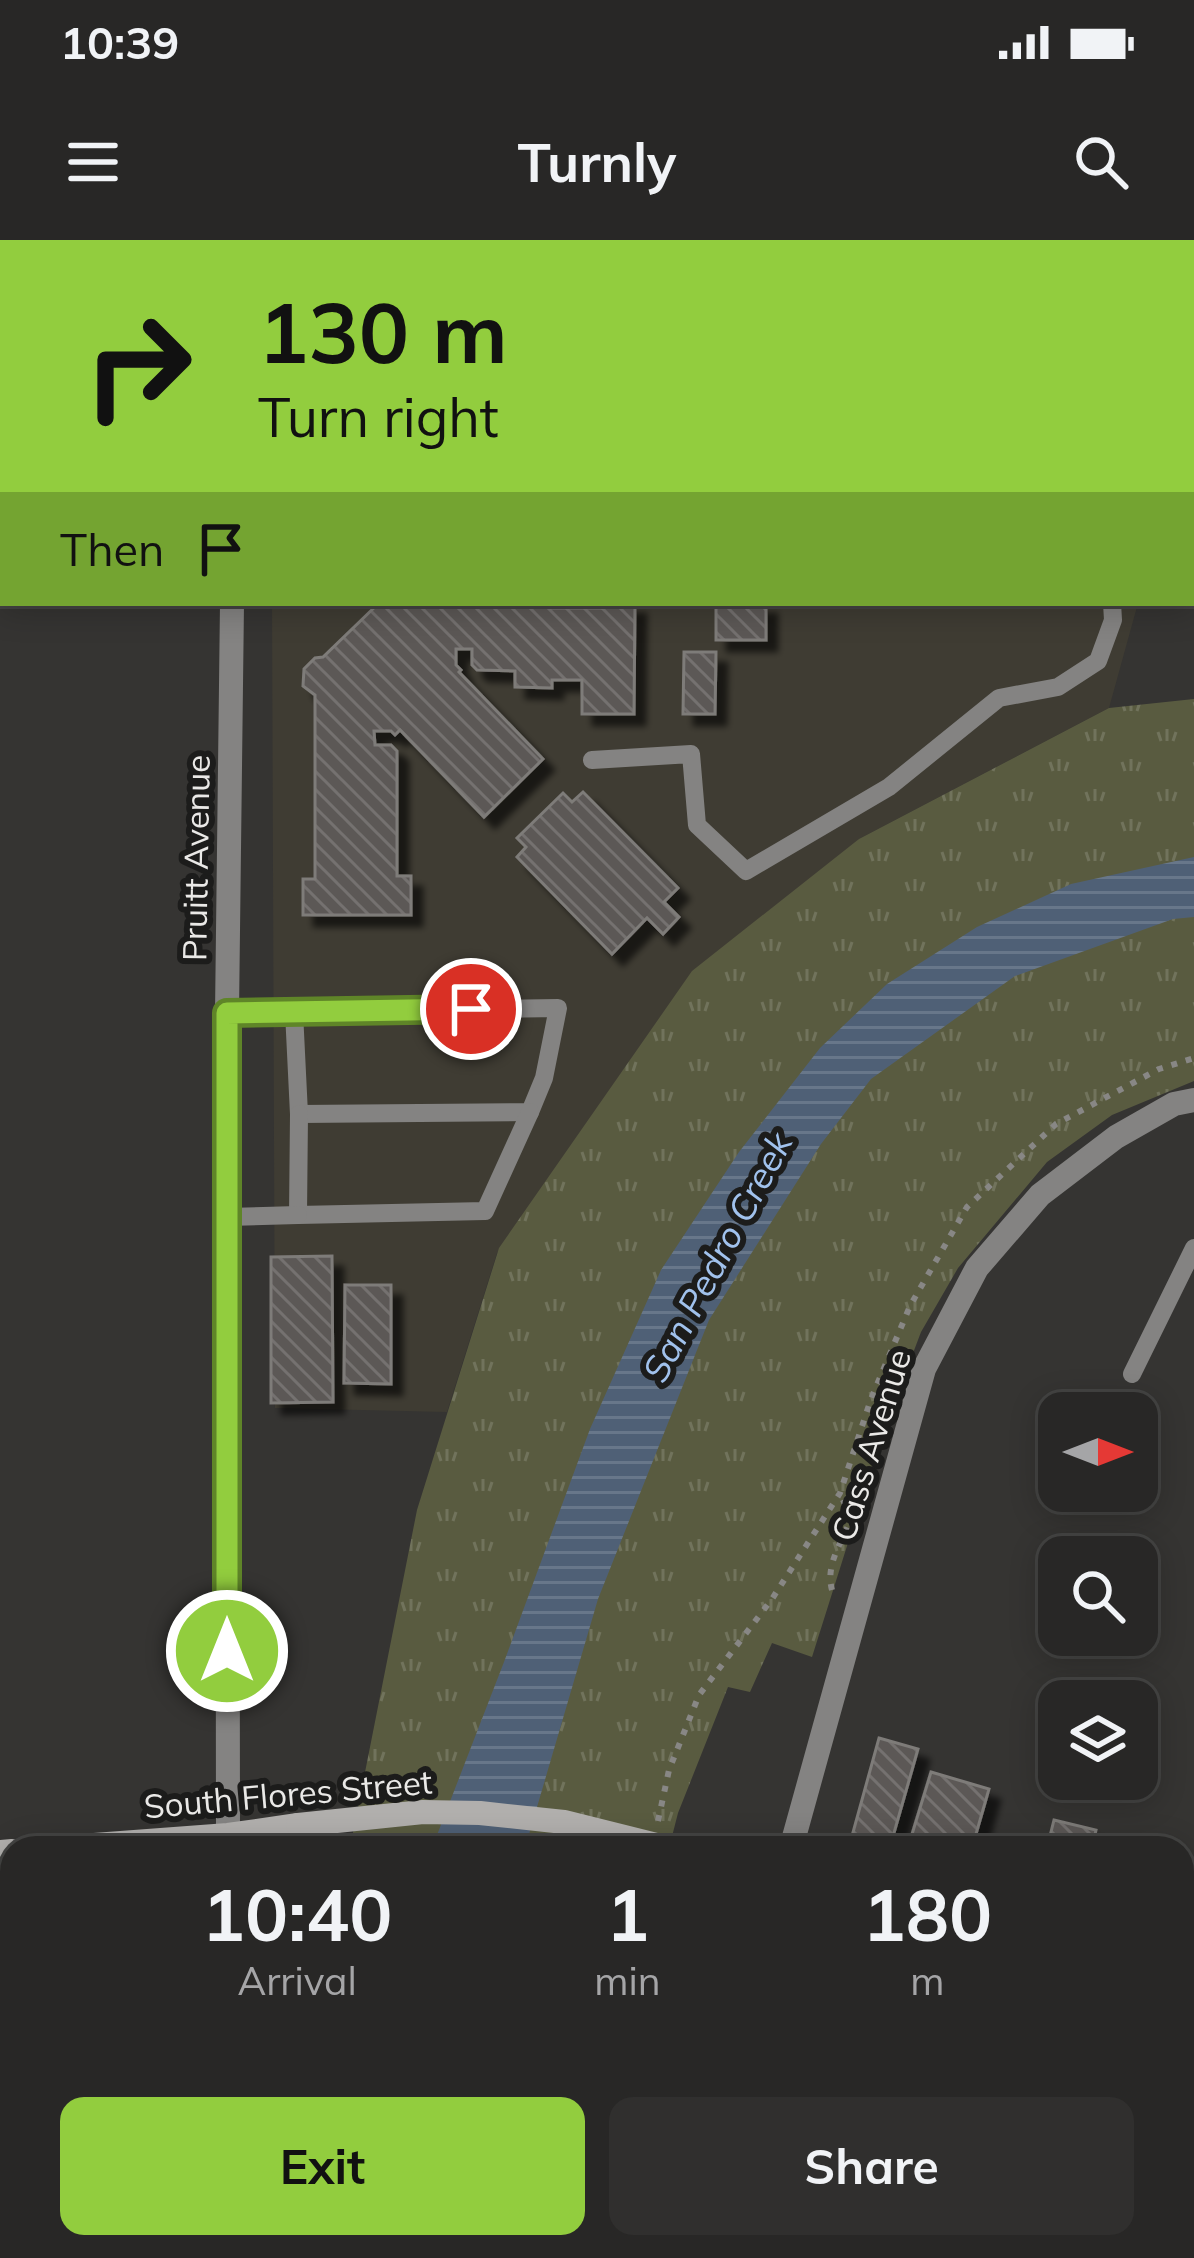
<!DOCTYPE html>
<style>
body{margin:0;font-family:Mulish,sans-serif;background:#302f2e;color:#f1f3f6;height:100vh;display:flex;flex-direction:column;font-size:45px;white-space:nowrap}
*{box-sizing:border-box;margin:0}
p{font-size:39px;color:#a5a5a7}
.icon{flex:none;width:66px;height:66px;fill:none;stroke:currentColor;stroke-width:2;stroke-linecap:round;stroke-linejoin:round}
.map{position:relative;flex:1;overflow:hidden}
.side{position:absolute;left:0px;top:1596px;width:1194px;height:423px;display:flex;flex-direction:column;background:#282726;border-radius:36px 36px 0 0;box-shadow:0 6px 30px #0003,0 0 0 3px #444443}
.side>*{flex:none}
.top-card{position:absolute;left:0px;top:0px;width:1194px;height:366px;box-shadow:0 6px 30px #0003,0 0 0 3px #444443;background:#92cd3e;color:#111;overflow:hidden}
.needle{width:78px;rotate:90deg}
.controls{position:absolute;left:1038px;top:1152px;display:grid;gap:24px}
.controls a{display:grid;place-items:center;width:120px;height:120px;border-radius:24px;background:#282726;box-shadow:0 6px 30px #0003,0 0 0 3px #444443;font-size:60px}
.pin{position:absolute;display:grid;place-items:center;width:102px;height:102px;color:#fff;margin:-51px;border:6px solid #fff;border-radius:50%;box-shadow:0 3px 12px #0007}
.me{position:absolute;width:132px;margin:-66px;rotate:0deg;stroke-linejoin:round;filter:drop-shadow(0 0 9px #0008)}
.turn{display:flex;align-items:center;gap:42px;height:252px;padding:0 60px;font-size:54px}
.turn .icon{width:156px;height:156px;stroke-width:2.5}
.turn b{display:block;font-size:84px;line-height:102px}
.then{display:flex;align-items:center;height:114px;padding:0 60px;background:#0003;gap:24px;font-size:45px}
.eta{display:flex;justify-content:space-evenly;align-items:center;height:204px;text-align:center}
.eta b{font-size:72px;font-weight:700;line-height:84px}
.action{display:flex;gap:24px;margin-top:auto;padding:24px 60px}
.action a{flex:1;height:138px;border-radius:24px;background:#92cd3e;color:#111;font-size:48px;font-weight:700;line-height:138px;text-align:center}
.action a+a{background:#302f2e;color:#f1f3f6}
.status{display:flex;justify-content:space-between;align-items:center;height:84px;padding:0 60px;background:#282726;direction:ltr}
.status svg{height:33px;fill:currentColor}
header{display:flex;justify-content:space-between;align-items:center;height:156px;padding:0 60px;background:#282726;font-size:54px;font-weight:700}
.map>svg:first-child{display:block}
.built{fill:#3f3c33}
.grass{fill:url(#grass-tufts)}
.water{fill:url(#water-rules)}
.building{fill:url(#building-back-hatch);stroke:#7e7b79;stroke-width:3;filter:url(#shadow)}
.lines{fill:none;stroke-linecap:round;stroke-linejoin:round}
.path{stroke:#888785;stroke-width:6;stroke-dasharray:6 9;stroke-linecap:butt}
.lane{stroke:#848382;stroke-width:18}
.street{stroke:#848382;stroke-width:24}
.secondary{stroke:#b1afad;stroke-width:24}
.secondary-bridge{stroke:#b1afad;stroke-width:24}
.route-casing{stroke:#5f8528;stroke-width:30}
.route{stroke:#92cd3e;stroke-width:21}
.labels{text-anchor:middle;stroke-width:12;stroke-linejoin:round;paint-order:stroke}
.street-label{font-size:33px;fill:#eae9e7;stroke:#1c1c1b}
.water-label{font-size:36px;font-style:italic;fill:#a1c2ed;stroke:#1c1c1b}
</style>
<div class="status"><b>10:39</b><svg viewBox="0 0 49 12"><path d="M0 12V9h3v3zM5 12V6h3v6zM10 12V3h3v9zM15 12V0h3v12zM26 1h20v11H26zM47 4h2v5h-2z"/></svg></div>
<header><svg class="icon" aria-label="menu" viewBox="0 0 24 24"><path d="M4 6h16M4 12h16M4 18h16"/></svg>Turnly<svg class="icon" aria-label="search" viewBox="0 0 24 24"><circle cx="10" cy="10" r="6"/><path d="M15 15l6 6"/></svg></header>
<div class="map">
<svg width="1194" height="2018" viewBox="0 0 1194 2018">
<defs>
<pattern id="grass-tufts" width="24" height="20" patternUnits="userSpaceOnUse" patternTransform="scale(3)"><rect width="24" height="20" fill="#595b40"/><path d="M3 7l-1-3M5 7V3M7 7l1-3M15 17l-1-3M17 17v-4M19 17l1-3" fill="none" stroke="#71735c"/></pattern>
<pattern id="water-rules" width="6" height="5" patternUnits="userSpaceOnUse" patternTransform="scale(3)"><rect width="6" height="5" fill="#4f6076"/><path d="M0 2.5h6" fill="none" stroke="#68778a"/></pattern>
<pattern id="building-back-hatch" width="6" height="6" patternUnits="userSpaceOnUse" patternTransform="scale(3)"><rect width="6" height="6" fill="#5c5957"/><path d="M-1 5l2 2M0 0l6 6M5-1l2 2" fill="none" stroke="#74716f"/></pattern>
<filter id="shadow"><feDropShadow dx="11" dy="11" stdDeviation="3" flood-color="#0009"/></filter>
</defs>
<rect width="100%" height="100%" fill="#353432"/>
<g class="built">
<rect x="271" y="0" width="881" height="3"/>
<polygon points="272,363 1138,363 1109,468 859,599 497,1013 447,1172 275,1168"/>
</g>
<g class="grass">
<polygon points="1194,459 1194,841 1112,875 1047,922 958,1028 921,1092 882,1195 812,1417 772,1403 750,1452 728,1447 678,1573 669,1608 350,1608 417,1270 499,1008 692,731 859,599 1109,468"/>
<polygon points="281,2007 640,2007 640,2018 279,2018"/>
</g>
<polygon class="water" points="1194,617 1194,677 1173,679 1015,736 871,839 821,904 709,1080 598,1359 525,1608 432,1608 504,1422 590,1189 661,1030 739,912 820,808 887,744 977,687 1071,644"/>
<g class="building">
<rect x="315" y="0" width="106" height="3"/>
<polygon points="379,363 551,363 551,368 602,368 602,363 635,363 634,474 582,474 582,440 552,440 552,448 515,447 515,431 477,430 472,425 472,409 456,409 456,425 461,430 459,432 543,519 484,577 400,490 395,495 391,491 374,491 375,505 391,505 397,511 397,636 411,636 411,675 303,675 303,639 315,639 315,455 303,446 304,429 315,418 323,417"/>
<rect x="716" y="363" width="50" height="37"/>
<polygon points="684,412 716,412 715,474 683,474"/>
<polygon points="583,552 678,648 664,662 679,677 663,694 647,678 612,714 517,617 526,607 517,598 563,553 572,562"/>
<polygon points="332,1016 333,1162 271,1163 271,1017"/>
<polygon points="345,1045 391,1045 391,1144 344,1143"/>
<polygon points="879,1498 918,1509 890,1607 852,1596"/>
<polygon points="931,1532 989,1549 972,1608 922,1608 909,1604"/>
<polygon points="1054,1580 1096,1590 1092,1608 1047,1608"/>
<polygon points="1116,1596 1163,1608 1113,1608"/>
</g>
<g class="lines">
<g class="path">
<path d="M832,1350C825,1324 842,1303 851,1278L840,1253"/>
<polyline points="658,1581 669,1530 699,1455 772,1359 840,1253 871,1159 910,1066 967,967 1056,884 1159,829 1194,818"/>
<polyline points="579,2007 579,2018"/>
</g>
<g class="lane">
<polyline points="592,520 691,514 697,585 746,631 889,547 999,458 1058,447 1098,421 1113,380 1112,363"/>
<path d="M227,773C337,771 448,769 558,768L544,838L530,872L299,874L294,772"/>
<polyline points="299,874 298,975 485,971 530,872"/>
<polyline points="227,977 298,975"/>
<polyline points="1132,1134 1194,1008"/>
<polyline points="1182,1927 1194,1891"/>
<polyline points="741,2007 742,2018"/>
<polyline points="244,2018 245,2007"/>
</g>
<g class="street">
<polyline points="233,0 233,3"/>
<polyline points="1192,0 1194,240"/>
<polyline points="0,256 3,256"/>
<polyline points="228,1595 227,773 232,363"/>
<polyline points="791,1608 924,1129 977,1028 1040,955 1116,897 1174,864 1194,860"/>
</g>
<g class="secondary">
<polyline points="54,1608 228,1595 298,1585"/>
<polyline points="0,1612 12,1611"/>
<polyline points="1182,1773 1194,1776"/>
</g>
<polyline class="secondary-bridge" points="298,1585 423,1572 480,1573 564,1582 668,1608"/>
</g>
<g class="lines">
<g class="route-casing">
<polyline id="route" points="227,1411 227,773 471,769"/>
</g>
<use href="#route" class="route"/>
</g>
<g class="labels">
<g class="street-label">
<text transform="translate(196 618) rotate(-89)" y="12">Pruitt Avenue</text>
<text transform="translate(871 1205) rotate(-73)" y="12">Cass Avenue</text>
<text transform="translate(288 1554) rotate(-5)" y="12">South Flores Street</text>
</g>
<g class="water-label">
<text transform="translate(717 1017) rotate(-62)" y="13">San Pedro Creek</text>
</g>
</g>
</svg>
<div class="controls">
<a><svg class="needle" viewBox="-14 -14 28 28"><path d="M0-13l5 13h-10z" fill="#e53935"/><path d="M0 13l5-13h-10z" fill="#a5a5a7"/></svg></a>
<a><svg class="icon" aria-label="search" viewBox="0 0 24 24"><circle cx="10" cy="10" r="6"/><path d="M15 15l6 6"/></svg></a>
<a><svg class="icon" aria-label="layers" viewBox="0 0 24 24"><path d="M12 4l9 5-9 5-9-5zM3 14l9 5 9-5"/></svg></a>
</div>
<div class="pin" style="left:471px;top:769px;background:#d93025"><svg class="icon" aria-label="arrive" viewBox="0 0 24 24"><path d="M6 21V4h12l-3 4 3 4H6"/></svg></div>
<svg class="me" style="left:227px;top:1411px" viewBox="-20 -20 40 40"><circle r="17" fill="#92cd3e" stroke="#fff" stroke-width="3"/><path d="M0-11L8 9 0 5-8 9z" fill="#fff"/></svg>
<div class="top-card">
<div class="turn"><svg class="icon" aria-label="right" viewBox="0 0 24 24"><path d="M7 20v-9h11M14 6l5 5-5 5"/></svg><div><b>130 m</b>Turn right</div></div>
<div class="then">Then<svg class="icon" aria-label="arrive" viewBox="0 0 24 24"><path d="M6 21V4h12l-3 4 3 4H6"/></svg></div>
</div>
<section class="side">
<div class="eta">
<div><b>10:40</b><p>Arrival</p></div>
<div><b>1</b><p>min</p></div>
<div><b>180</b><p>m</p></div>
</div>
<div class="action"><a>Exit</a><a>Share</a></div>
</section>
</div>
